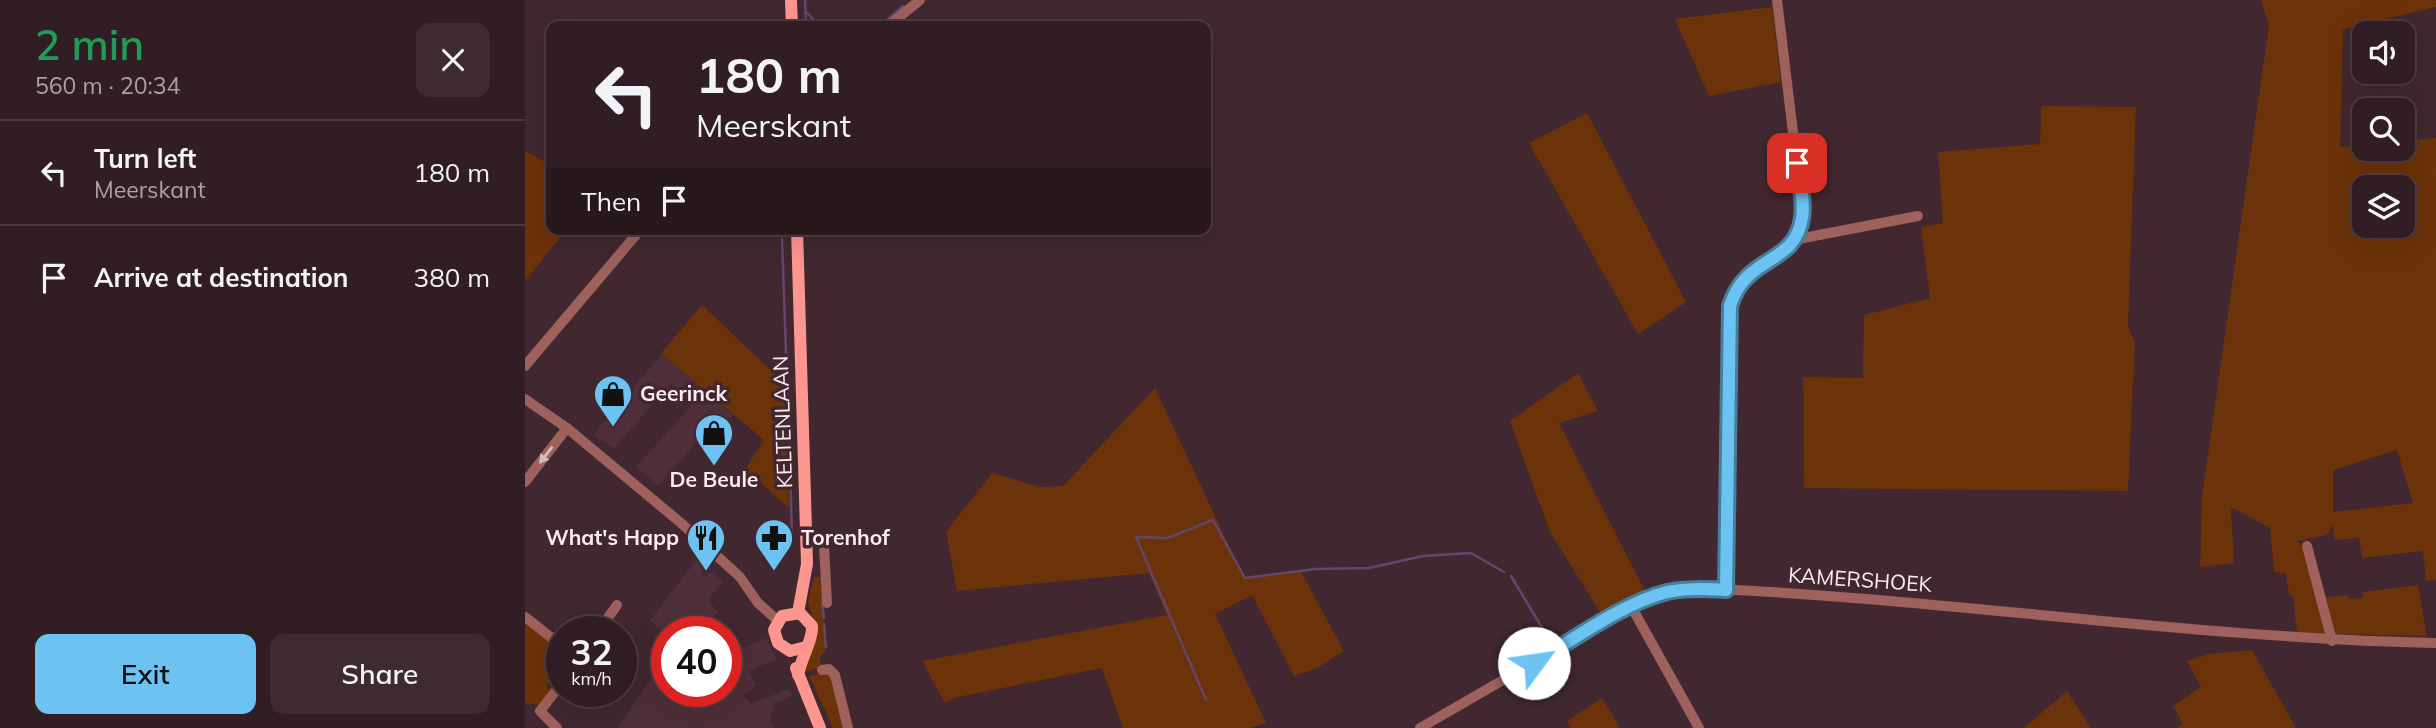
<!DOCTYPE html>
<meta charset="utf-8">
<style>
body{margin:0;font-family:Mulish,sans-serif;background:#3d2b31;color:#f1f3f6;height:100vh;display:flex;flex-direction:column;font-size:26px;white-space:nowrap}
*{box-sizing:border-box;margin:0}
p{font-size:23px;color:#a8a2a6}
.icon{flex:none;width:38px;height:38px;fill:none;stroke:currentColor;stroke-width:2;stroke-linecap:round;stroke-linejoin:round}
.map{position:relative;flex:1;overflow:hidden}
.details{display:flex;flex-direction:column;background:#311e24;width:525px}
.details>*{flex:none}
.guide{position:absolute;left:21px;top:21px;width:665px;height:214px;border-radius:14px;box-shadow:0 7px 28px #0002,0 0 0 2px #4c3c41;background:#311e24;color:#f1f3f6;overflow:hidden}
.tools{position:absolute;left:1827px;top:21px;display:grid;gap:14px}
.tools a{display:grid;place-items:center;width:63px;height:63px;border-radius:14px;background:#311e24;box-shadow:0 7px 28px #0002,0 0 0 2px #4c3c41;font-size:35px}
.speed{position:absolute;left:21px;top:616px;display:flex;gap:14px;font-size:35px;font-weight:700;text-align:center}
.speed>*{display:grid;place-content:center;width:91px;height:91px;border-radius:50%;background:#311e24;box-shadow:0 7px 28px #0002,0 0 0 2px #4c3c41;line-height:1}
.speed small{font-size:18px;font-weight:400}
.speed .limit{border:10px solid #d22;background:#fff;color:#111}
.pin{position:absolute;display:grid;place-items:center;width:60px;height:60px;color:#fff;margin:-30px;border-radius:14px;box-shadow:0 4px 10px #0006}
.me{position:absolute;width:77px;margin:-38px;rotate:59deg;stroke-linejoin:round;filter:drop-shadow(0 0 5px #0008)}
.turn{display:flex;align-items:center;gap:24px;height:147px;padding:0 35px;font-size:32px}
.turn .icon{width:91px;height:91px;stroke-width:2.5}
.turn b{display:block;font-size:49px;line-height:60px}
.then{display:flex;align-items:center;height:66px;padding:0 35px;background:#0003;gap:14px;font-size:26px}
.round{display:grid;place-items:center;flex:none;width:74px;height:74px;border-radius:14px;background:#3d2b31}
.head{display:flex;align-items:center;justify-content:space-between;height:119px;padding:0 35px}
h1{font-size:42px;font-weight:600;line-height:52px;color:#1e9e55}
.primary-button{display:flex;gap:14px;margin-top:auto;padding:14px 35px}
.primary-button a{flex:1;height:80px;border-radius:14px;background:#6cc3f2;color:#111;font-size:28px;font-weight:600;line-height:80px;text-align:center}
.primary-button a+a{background:#3d2b31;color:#f1f3f6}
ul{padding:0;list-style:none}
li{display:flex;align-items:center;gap:21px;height:105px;padding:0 35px;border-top:2px solid #4c3c41}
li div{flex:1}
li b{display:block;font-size:26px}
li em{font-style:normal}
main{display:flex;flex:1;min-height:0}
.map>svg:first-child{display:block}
.built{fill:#4f2f39}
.green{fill:#6c3209;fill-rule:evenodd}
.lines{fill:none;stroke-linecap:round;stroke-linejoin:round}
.stream{stroke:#63466b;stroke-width:2.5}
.minor{stroke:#9e615c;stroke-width:10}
.major{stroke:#fc968f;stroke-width:12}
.oneway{fill:#dbbabc}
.route-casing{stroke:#467f9d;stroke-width:18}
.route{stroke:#6cc3f2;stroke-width:12}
.labels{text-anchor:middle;stroke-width:7;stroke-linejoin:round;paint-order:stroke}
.poi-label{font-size:21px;font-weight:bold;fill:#fceaef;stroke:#412830;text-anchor:start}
.street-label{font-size:21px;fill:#fceaef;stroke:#412830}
</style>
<main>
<section class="details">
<div class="head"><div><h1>2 min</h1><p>560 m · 20:34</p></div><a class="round"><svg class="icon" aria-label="close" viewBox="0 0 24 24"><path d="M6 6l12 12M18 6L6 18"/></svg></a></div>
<ul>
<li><svg class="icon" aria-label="left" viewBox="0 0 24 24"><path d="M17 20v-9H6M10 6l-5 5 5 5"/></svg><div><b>Turn left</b><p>Meerskant</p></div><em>180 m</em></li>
<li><svg class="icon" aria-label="arrive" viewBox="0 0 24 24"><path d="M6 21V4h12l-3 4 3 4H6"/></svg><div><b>Arrive at destination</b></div><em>380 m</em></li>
</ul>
<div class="primary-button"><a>Exit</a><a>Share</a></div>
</section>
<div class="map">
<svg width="1911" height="728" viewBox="0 0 1911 728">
<rect width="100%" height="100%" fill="#412830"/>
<g class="built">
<polygon points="137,354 208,414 188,444 176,437 133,486 111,467 169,403 146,383 89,448 68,435"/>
<polygon points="173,558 181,566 176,573 181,577 187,571 198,582 183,599 193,613 173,632 142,632 142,634 125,620"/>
<polygon points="241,638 251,659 224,671 231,685 218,696 226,704 264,689 267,696 249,704 245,722 249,728 93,728 129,674 135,679 130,684 151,706 167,691 201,691 201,659 208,653"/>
</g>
<g class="green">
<path d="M1736,0H1911V7L1818,29L1815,147L1839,145V149H1878V141L1911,138V580L1901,581L1898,551L1837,558L1834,538L1810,540L1808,524L1802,535L1772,541L1781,550L1803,636L1772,634L1768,596L1764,595L1761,574L1749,571L1745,528L1706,507L1709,563L1675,567L1677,496L1744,25ZM1839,187H1878V226H1839ZM1872,450L1888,503L1808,512V470Z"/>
<polygon points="1247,7 1256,82 1184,96 1150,19"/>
<polygon points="1516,106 1611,107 1603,326 1610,343 1603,491 1279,488 1278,377 1338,378 1339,315 1405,298 1396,227 1418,223 1413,152 1515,144"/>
<polygon points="1062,113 1161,302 1113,334 1004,143"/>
<polygon points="0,151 26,165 26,229 42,229 0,281"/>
<polygon points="177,305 260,384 264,508 220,469 239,440 136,353"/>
<polygon points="1053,373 1073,411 1034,423 1121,593 1077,615 1025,532 985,421"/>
<polygon points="630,388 719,578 775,570 819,651 792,668 769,676 727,595 690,614 741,723 725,728 598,728 577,668 428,698 420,703 397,661 642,615 624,573 432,591 421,532 467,473 515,487 538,486"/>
<polygon points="289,577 295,577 301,650 295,656 296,667 280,672 280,663 293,636 283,602"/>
<polygon points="1893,585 1902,636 1809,634 1801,597 1822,595 1824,599 1838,598 1838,592"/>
<polygon points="0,623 37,651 37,678 31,674 21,686 27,691 13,705 0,703"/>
<polygon points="1727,650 1771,728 1652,728 1658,724 1648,706 1676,687 1662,661 1684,654"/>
<polygon points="299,673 306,674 320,728 308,728 284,676"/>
<polygon points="1542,691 1566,728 1499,728"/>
<polygon points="1077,698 1095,728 1046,728 1042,721"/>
</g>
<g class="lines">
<g class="stream">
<polyline points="280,0 281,26"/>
<polyline points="281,12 295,26"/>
<polyline points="355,26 378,6"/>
<polyline points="257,239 265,463"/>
<polyline points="265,469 267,535"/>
<polyline points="986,576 1025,641"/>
<polyline points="297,604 299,618"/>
<polyline points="299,624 301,647"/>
<polyline points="681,700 611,537 642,538 688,520 720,578 790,569 844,568 898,556 946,553 979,572"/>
</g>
<g class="minor">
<polyline points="363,26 395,0"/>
<polyline points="1268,240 1393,216"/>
<polyline points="0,366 116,229"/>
<polyline points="0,399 42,428 156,523 215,577 233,603 252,620"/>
<polyline points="0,482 42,428"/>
<polyline points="299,546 302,603"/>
<polyline points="1782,546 1807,641"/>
<path d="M1201,590L1205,306C1221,255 1265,267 1278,215L1252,0"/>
<polyline points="1106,606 1174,728"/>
<polyline points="0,617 37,646"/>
<polyline points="73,632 92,605"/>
<polyline points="297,670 304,669 310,675 323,728"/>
<polyline points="32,728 15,711 37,683"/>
<path d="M895,728L1106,606L1143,592L1170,588C1418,598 1663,638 1911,643"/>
</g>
<g class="major">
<polyline points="266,0 267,26"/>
<polyline points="272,229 282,564 273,613"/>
<polyline points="271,668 295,728"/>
<path d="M273,675C276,658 288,640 287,626L275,613L257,616L249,630L253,643L265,651L281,647"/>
</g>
</g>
<defs><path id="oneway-solid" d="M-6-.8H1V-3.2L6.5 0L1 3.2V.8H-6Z" transform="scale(1.75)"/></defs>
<use class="oneway" href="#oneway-solid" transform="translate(21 455) rotate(128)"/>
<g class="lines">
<g class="route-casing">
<path id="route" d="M1009,663C1048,640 1098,603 1142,592C1162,588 1182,589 1201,590L1205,306C1221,254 1270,266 1277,218C1280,201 1274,180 1272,163"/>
</g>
<use href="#route" class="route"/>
</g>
<defs>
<g id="shop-pin" transform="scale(2.0125)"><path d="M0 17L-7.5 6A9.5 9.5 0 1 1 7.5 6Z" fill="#6cc3f2" stroke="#412830"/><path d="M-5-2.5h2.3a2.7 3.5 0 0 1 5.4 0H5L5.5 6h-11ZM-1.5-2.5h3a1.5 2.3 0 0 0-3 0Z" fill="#111"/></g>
<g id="restaurant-pin" transform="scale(2.0125)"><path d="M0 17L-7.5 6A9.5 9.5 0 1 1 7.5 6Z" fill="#6cc3f2" stroke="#412830"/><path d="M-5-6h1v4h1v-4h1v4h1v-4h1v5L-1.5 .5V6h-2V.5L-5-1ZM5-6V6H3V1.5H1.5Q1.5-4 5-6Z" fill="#111"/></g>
<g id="pharmacy-pin" transform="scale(2.0125)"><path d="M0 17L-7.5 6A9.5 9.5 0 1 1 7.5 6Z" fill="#6cc3f2" stroke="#412830"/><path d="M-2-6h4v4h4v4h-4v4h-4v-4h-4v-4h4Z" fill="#111"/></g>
</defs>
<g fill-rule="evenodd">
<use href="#shop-pin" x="88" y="394"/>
<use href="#shop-pin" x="189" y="433"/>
<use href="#restaurant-pin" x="181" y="538"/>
<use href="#pharmacy-pin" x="249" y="538"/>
</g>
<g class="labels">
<g class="poi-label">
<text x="115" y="401">Geerinck</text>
<text x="189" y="487" text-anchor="middle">De Beule</text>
<text x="154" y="545" text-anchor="end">What's Happ</text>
<text x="276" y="545">Torenhof</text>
</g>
<g class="street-label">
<text transform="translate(258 422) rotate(-92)" y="7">KELTENLAAN</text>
<text transform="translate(1335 580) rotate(4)" y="7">KAMERSHOEK</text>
</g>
</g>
</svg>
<div class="tools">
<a><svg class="icon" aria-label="sound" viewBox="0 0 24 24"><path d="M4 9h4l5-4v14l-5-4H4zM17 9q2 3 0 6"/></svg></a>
<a><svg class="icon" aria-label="search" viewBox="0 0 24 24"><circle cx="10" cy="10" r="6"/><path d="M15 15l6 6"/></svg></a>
<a><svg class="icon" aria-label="layers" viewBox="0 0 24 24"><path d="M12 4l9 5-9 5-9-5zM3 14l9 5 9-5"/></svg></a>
</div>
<div class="speed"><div>32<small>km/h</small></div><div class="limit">40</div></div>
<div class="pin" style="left:1272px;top:163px;background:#d93025"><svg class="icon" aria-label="arrive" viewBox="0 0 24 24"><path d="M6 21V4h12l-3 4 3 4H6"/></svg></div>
<svg class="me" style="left:1009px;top:663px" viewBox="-20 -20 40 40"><circle r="19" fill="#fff"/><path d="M0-13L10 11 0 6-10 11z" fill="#6cc3f2"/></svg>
<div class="guide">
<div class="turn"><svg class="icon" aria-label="left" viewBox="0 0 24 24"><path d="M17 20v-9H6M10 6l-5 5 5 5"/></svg><div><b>180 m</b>Meerskant</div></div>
<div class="then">Then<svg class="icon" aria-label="arrive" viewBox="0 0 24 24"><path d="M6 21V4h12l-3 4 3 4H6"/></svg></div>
</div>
</div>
</main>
